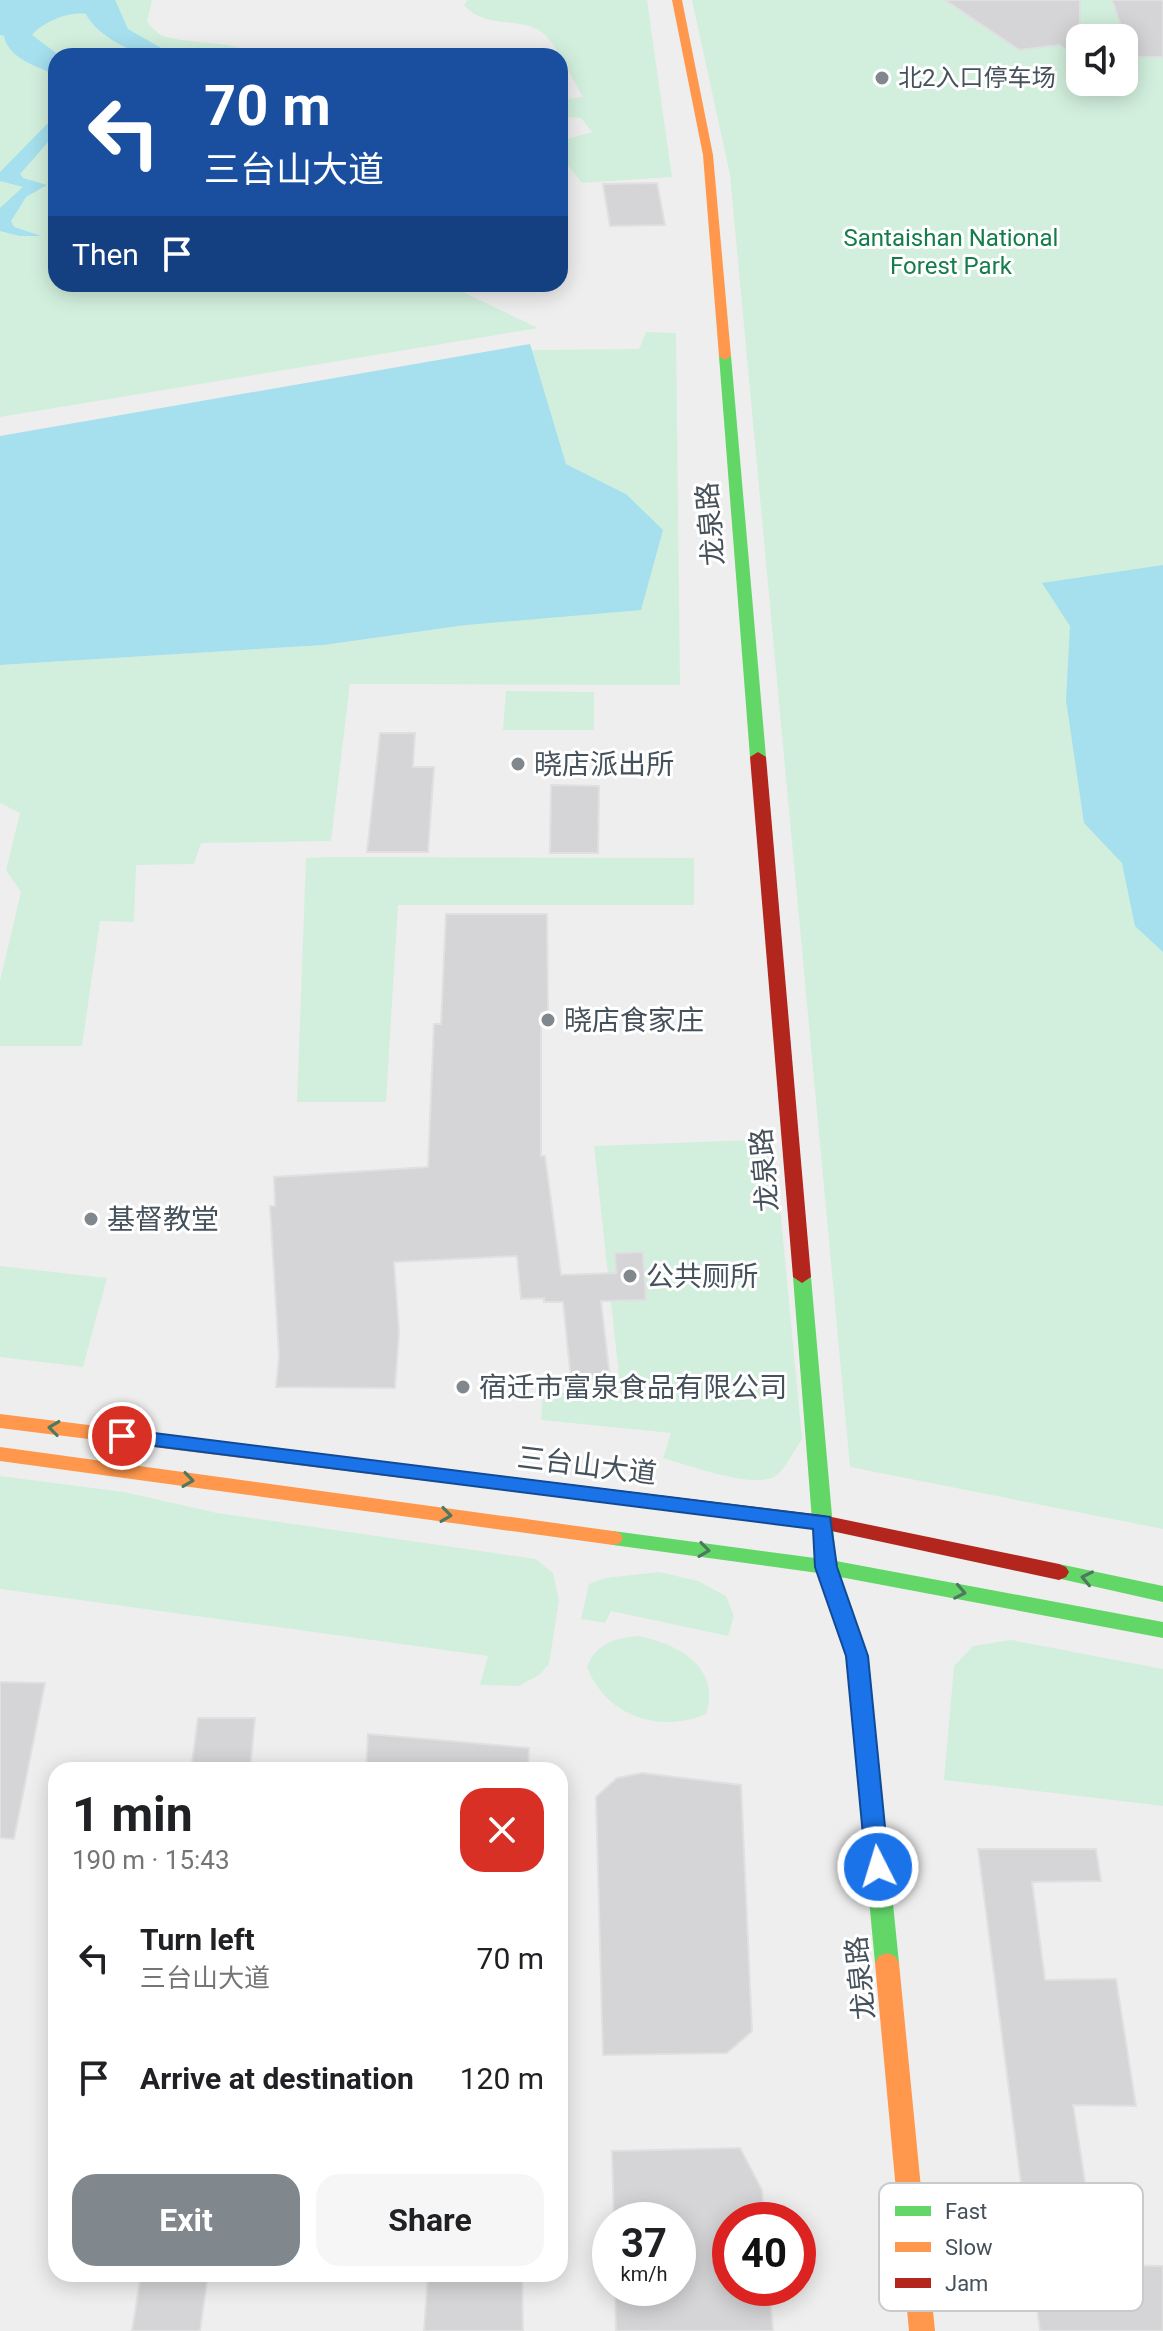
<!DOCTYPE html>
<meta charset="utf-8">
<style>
body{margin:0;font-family:Roboto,"Noto Sans SC",sans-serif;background:#f6f6f6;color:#202124;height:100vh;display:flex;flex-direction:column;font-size:30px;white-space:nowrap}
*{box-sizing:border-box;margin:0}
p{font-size:26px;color:#757577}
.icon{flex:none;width:44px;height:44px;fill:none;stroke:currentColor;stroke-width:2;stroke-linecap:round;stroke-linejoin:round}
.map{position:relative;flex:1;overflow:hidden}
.details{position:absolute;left:48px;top:1762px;width:520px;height:520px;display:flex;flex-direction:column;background:#fff;border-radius:24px;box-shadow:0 4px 20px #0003}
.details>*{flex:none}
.guide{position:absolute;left:48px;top:48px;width:520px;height:244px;border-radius:24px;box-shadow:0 4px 20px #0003;background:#1a4fa0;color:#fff;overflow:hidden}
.tools{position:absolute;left:1066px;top:24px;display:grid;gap:16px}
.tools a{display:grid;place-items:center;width:72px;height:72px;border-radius:16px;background:#fff;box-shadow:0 4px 20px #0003;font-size:40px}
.speed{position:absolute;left:592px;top:2202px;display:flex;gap:16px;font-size:40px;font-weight:700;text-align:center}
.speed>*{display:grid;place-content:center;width:104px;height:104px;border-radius:50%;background:#fff;box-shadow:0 4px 20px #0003;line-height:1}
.speed small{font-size:20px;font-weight:400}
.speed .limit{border:12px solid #d22;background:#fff;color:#111}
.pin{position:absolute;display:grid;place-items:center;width:68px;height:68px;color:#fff;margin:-34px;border:4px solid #fff;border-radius:50%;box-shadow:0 2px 8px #0007}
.me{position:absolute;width:88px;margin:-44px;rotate:355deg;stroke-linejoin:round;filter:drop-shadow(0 0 6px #0008)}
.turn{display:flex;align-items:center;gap:28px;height:168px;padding:0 24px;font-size:36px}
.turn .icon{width:104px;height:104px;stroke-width:2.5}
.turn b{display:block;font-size:56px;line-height:68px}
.then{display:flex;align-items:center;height:76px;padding:0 24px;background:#0003;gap:16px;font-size:30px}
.round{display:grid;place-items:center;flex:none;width:84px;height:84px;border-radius:24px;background:#f6f6f6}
.overview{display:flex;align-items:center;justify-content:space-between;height:136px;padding:0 24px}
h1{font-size:48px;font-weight:700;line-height:60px}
.button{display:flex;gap:16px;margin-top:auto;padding:16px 24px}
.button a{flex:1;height:92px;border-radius:24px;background:#80888e;color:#fff;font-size:32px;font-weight:700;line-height:92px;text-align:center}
.button a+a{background:#f6f6f6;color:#202124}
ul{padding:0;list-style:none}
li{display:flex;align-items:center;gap:24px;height:120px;padding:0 24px}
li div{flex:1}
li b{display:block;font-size:30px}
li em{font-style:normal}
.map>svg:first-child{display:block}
.green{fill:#d2efdd;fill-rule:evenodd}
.water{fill:#a6dfed}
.building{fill:#d5d5d7;stroke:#e0e0e1;stroke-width:2}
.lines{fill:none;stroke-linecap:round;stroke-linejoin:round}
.fast{fill:#63d668;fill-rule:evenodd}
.slow{fill:#ff974d;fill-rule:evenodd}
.jam{fill:#b3261e;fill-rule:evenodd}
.oneway{stroke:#4e795f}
.route{fill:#1a73e8;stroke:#114b97;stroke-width:2}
.poi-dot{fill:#80888e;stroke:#fff;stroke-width:3}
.labels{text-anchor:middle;stroke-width:6;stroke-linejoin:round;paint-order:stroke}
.far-poi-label{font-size:24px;fill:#45515b;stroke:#fff;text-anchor:start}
.far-park-label{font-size:24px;fill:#157d49;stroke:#fff}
.street-label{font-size:28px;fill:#45515b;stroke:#fff}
.poi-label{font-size:28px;fill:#45515b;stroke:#fff;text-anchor:start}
.key{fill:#fff;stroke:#c7cbce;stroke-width:2}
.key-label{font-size:22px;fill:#45515b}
</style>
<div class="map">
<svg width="1163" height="2331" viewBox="0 0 1163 2331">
<rect width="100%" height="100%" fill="#efeeee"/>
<g class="green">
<path d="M0,0H152L147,22C151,26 156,32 161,35C184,45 242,40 255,56H56V284H446L538,328L0,417Z"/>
<path d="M468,0H647L672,177L582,183L560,156V141L592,132L581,118L560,117V100L583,97C572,79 558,47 544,34C523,15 487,31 464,5Z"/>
<path d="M692,0H1163V1529L850,1467L730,175ZM1080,38H1124V82H1080Z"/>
<polygon points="646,332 676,333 680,685 350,684 331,841 201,843 194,864 136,865 134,922 100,921 82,1046 0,1046 0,981 21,892 6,870 20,813 0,803 0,665 324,645 466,625 626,494 566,464 531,350 639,349"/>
<polygon points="506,691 594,692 594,730 503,730"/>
<polygon points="330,857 694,858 694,905 398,905 386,1102 297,1102 306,858"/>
<path d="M753,1140L774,1143L802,1439C794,1450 787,1467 777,1475C758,1491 687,1465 663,1458L671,1433L541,1420L543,1393L621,1394L594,1146Z"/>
<polygon points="0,1266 107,1278 83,1367 0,1357"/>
<polygon points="0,1476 124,1492 217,1513 536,1559 553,1573 559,1600 549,1664 539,1675 519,1686 480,1685 488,1656 0,1589"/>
<polygon points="659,1572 698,1581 726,1596 734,1616 728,1636 611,1611 605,1623 581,1619 589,1584 605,1578"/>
<path d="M639,1636C678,1644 721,1667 706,1714C659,1734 606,1716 587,1667C596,1643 615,1638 639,1636Z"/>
<polygon points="1011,1640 1163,1669 1163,1806 944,1780 954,1666 973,1646"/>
</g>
<g class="water">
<path d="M0,0H115L128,29L175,56C167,56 157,58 149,56C127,51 95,33 86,14C68,11 43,22 32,35L60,56H56V75C36,66 9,59 4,36L0,35Z"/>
<polygon points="56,91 56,133 20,174 23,178 47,185 26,197 11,221 14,227 41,236 20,236 0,231 0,208 23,187 0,181 0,172 56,115 53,95"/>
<polygon points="530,344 566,464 626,494 663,530 641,610 466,625 324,645 0,665 0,436"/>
<polygon points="1163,565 1163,952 1135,926 1122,863 1084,823 1066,700 1070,626 1042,583"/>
</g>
<g class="building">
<polygon points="945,0 1080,0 1080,60 1060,45 1019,50"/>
<polygon points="1112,0 1163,0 1163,57 1132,57"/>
<polygon points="657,183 665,225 610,226 603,184"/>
<polygon points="380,733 415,733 413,767 434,767 428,852 367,852"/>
<polygon points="551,785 599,786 598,853 550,853"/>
<polygon points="446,914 547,914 548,1013 541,1013 541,1156 545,1156 561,1275 616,1273 615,1253 643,1252 646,1300 601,1301 610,1378 571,1379 563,1302 544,1302 544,1298 521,1299 517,1256 394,1262 399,1332 395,1388 276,1387 279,1356 270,1206 275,1206 274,1177 428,1167 434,1024 441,1024"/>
<polygon points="0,1682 45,1683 14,1839 0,1838"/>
<polygon points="198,1718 255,1718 250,1770 191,1770"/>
<polygon points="368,1734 529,1748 528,1770 366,1770"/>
<polygon points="642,1773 741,1785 752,2031 727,2053 603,2055 596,1797 617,1778"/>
<polygon points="978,1849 1096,1849 1101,1881 1032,1882 1045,1980 1116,1979 1136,2106 1073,2105 1098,2265 1163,2266 1163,2331 1040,2331"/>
<polygon points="740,2148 762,2190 764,2220 730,2220 730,2288 769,2288 773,2331 616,2331 615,2288 678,2288 678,2220 614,2220 612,2151"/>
<polygon points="141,2274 208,2274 200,2331 132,2331"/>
<polygon points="428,2274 522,2274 523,2331 424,2331"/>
</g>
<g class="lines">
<g class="fast">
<polygon points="725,352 731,356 766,757 758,762 750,757 719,356"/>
<polygon points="802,1271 811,1277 836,1561 1163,1622 1163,1638 840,1577 868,1656 899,1963 895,1970 887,1973 879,1970 875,1963 846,1656 818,1573 613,1545 606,1543 603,1538 606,1533 613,1531 815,1558 793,1277"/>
<polygon points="1059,1564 1163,1586 1163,1602 1052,1577 1049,1572 1052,1567"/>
</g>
<g class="slow">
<polygon points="672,0 682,0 713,155 731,356 725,360 719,356 703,155"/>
<polygon points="0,1414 435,1468 442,1470 445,1475 442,1480 435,1482 0,1428"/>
<polygon points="0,1447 613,1531 620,1533 623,1538 620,1543 613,1545 0,1461"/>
<polygon points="887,1953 895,1956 899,1963 935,2331 909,2331 875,1963 879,1956"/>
</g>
<g class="jam">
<polygon points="758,752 766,757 811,1277 802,1283 793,1277 750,757"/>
<polygon points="435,1468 822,1515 1059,1564 1066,1567 1069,1572 1066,1577 1059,1580 822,1529 428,1480 425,1475 428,1470"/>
</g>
</g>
<defs><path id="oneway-chevron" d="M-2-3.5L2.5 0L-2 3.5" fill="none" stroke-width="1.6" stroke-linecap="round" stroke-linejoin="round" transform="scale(2)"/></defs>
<g class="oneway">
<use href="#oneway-chevron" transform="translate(54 1428) rotate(-173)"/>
<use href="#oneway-chevron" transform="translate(188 1480) rotate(8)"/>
<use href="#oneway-chevron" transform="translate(446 1515) rotate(8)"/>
<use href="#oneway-chevron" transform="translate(704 1550) rotate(8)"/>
<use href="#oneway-chevron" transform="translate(1087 1578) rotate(-168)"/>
<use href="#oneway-chevron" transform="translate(960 1592) rotate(11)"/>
</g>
<polygon class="route" points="122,1429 830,1517 837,1567 868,1656 889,1867 886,1874 878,1876 869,1874 866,1867 846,1656 815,1567 813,1529 115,1441 112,1436"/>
<g class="poi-dot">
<circle cx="882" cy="78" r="8"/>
<circle cx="518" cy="764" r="8"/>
<circle cx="548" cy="1020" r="8"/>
<circle cx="91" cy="1219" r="8"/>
<circle cx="630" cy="1276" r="8"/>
<circle cx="463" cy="1387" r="8"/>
</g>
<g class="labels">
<g class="far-poi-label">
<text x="898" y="86">北2入口停车场</text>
</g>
<g class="far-park-label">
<text x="951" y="246">Santaishan National<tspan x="951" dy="28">Forest Park</tspan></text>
</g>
<g class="street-label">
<text transform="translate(710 524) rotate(-95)" y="10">龙泉路</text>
<text transform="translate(764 1170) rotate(-95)" y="10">龙泉路</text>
<text transform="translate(587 1465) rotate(7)" y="10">三台山大道</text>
<text transform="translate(860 1978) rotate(-96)" y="10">龙泉路</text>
</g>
<g class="poi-label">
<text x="534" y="774">晓店派出所</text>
<text x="564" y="1030">晓店食家庄</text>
<text x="107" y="1229">基督教堂</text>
<text x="646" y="1286">公共厕所</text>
<text x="479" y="1397">宿迁市富泉食品有限公司</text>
</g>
</g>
<rect x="879" y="2183" width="264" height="128" rx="12" class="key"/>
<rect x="895" y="2206" width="36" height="10" fill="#63d668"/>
<rect x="895" y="2242" width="36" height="10" fill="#ff974d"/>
<rect x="895" y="2278" width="36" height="10" fill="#b3261e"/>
<g class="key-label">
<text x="945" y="2219">Fast</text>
<text x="945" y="2255">Slow</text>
<text x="945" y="2291">Jam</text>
</g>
</svg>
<div class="tools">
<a><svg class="icon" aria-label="sound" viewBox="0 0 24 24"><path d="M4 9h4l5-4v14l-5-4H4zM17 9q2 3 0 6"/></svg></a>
</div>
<div class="speed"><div>37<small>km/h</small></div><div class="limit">40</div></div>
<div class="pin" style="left:122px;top:1436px;background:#d93025"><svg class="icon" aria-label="arrive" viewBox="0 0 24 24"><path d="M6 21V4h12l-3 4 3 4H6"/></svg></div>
<svg class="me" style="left:878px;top:1867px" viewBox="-20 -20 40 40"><circle r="17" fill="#1a73e8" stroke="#fff" stroke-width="3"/><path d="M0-11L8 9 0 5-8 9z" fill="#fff"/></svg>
<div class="guide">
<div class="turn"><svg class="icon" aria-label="left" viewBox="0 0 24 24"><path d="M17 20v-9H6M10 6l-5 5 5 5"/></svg><div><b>70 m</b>三台山大道</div></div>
<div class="then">Then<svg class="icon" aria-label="arrive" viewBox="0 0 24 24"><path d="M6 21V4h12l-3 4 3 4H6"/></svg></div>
</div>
<section class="details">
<div class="overview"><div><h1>1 min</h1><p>190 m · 15:43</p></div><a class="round" style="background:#d93025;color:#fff"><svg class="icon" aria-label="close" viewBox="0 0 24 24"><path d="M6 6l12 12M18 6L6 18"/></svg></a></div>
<ul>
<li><svg class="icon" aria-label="left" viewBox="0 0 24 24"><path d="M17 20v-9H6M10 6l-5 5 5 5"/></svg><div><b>Turn left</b><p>三台山大道</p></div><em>70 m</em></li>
<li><svg class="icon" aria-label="arrive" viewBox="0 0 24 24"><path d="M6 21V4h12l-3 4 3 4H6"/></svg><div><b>Arrive at destination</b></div><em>120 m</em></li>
</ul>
<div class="button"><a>Exit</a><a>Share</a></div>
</section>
</div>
